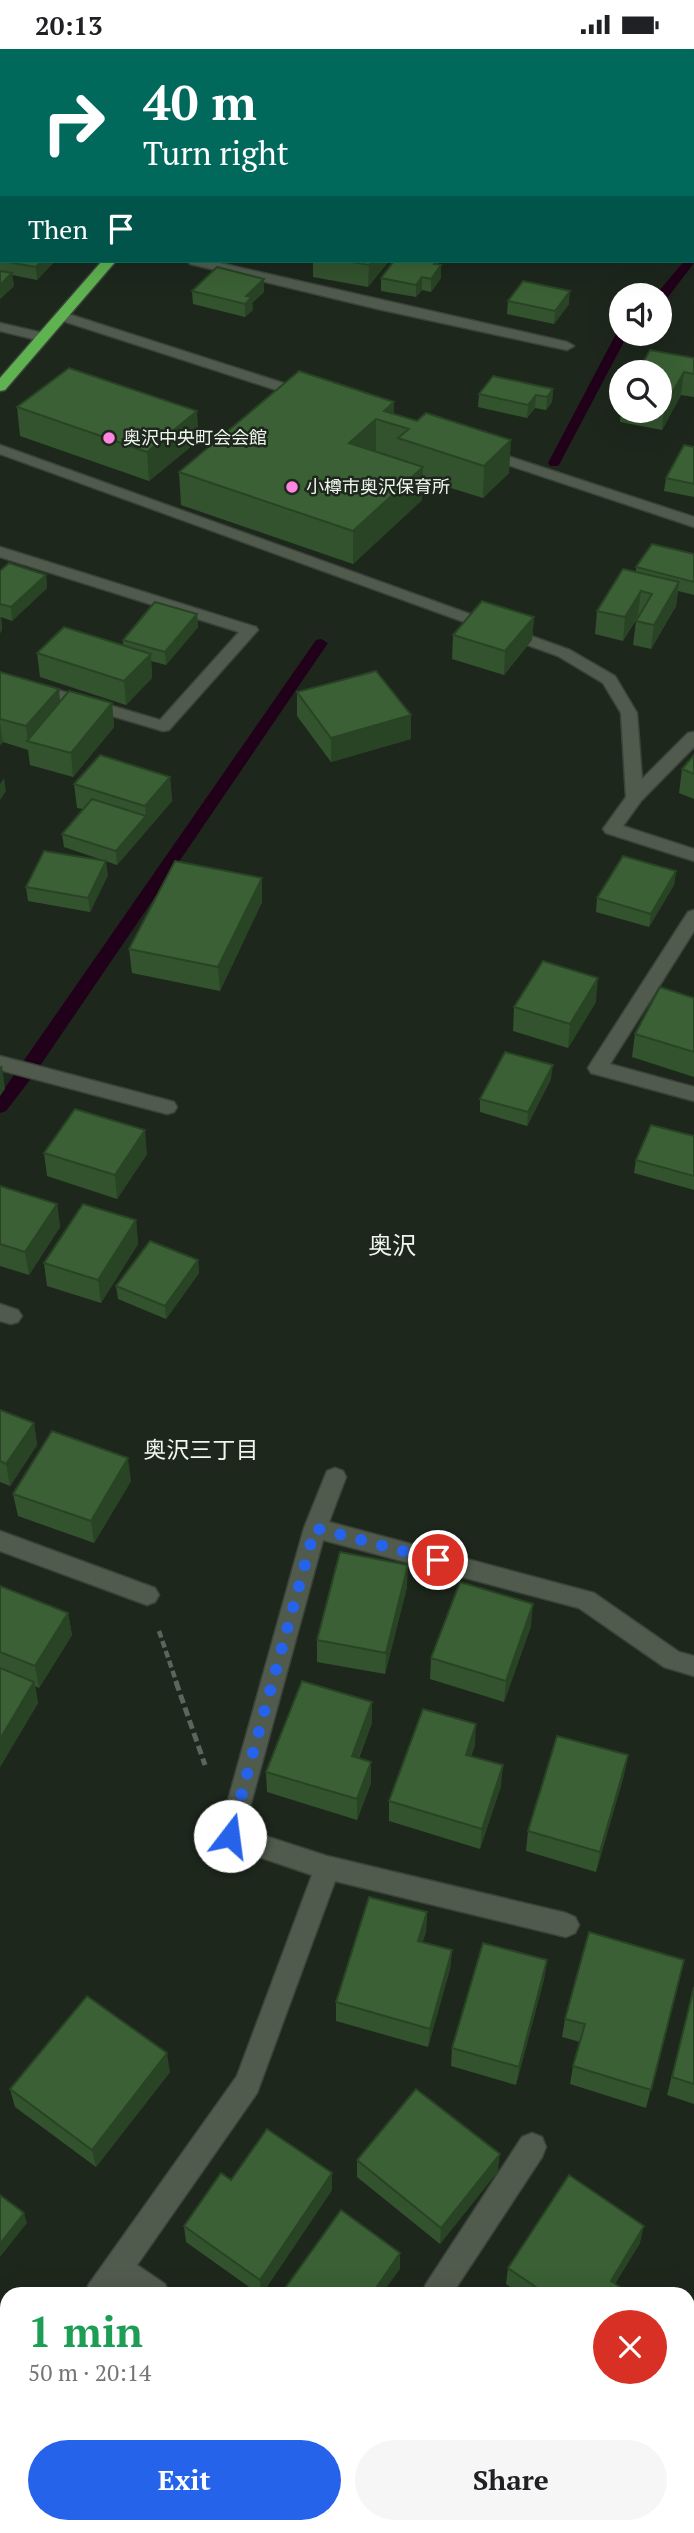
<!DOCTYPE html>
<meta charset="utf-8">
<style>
body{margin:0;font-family:"PT Serif","Noto Sans JP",serif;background:#f6f6f6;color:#202124;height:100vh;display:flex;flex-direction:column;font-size:26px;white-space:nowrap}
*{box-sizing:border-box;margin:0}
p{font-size:23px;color:#757577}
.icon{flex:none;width:38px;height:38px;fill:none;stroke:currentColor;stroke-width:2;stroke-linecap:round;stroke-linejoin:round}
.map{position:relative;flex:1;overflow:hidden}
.drawer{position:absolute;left:0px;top:2238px;width:695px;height:247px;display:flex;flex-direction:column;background:#fff;border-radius:21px 21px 0 0;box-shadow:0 7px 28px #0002}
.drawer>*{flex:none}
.banner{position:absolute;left:0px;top:0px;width:695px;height:214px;box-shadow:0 7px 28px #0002;background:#00695c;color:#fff;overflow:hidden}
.controls{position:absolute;left:609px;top:234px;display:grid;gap:14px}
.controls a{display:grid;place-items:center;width:63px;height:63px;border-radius:50%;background:#fff;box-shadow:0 7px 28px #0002;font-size:35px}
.pin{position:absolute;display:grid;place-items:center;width:60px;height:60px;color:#fff;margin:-30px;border:4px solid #fff;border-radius:50%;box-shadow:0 2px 7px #0007}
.me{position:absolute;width:77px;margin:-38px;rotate:15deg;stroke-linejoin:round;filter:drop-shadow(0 0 5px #0008)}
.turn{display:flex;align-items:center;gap:24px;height:147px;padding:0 28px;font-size:32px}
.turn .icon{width:91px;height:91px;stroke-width:2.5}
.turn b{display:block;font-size:49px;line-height:60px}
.then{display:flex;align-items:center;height:66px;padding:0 28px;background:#0003;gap:14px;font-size:26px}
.round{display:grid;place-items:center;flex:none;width:74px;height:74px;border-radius:37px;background:#f6f6f6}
.summary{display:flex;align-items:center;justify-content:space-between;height:119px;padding:0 28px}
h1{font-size:42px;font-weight:800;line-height:52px;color:#1e9e55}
.cta{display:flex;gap:14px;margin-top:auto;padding:14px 28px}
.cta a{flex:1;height:80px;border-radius:42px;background:#2563eb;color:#fff;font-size:28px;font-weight:800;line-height:80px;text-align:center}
.cta a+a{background:#f6f6f6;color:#202124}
.status{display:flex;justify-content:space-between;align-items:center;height:49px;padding:0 35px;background:#fff;direction:ltr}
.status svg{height:19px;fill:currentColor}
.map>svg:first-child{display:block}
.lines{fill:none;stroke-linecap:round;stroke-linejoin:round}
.stream{fill:#21001a;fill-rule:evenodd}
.minor-casing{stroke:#3a4339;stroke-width:3}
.highway-casing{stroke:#3a4339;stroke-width:3}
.path-far1{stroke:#5c655b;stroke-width:4.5;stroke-dasharray:7 3.5;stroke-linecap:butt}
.path{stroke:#5c655b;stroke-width:5;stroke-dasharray:9 4.5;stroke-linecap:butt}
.minor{fill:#505b4e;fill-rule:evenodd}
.highway{fill:#5eb250;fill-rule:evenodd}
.wall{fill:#33532e;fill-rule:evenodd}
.shaded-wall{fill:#294325}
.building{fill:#3b6035;stroke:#294325;stroke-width:2}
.route{stroke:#2563eb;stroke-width:12;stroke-dasharray:0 21.6}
.poi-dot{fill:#fe85e0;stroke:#1d271c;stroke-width:2.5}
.labels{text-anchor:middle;stroke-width:5;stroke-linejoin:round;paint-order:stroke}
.far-poi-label{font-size:18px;fill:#f0f6ef;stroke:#1d271c;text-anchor:start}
.neighbourhood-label{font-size:23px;fill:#f0f6ef;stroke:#1d271c}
.quarter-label{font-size:24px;fill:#f0f6ef;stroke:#1d271c}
</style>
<div class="status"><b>20:13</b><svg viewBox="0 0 49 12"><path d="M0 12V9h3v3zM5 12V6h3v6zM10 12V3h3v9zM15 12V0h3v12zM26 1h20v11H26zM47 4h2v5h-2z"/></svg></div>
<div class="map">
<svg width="694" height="2484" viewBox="0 0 694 2484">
<rect width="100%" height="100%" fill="#1d271c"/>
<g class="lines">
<g class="stream">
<polygon points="694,210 694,214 668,248 660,251 660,247 656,246 684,212"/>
<polygon points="621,282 621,285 628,285 560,414 558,417 550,417 548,414 616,285"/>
<polygon points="321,590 328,594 33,1027 6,1062 0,1064 0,1046 316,591"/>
</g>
<g class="minor-casing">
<g id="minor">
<polygon points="694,74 694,82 693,83 693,75"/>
<polygon points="188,212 211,212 567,293 574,297 567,301 378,260 190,215"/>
<polygon points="62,263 311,343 313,346 311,349 301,349 57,270 55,267"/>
<polygon points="0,274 47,285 49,288 42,292 0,282"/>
<polygon points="0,396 570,601 615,627 637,664 642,730 688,684 694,683 694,698 641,752 623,777 694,800 694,812 606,784 603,780 626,748 621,664 603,634 558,607 0,405"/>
<polygon points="483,399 694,468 694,478 478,406 476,403 478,400"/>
<polygon points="0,498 256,578 258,581 169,681 163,682 0,634 0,624 160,671 239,583 0,508"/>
<polygon points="694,861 694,882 610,1015 694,1038 694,1052 591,1024 588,1019 591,1014 688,863"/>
<polygon points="0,1007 167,1051 174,1053 177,1058 174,1063 167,1065 0,1021"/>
<polygon points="0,1255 18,1261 22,1267 18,1273 11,1275 0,1272"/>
<polygon points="335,1419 343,1422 346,1428 329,1473 594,1544 679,1603 694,1607 694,1627 664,1618 579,1559 323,1491 244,1780 327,1807 566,1864 575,1868 579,1876 575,1884 566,1888 335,1832 257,2044 137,2216 165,2235 169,2245 131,2245 121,2239 116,2245 85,2245 89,2235 237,2027 312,1826 221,1795 218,1787 304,1479 327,1422"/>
<polygon points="0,1482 155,1539 159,1546 155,1553 147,1556 0,1502"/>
<polygon points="532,2084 542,2088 546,2098 542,2108 452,2245 422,2245 426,2235 522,2088"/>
<polygon points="7,2355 7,2392 0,2395 0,2358"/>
<polygon points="266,2478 298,2478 296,2484 264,2484"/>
<polygon points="466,2478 502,2478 504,2484 468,2484"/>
</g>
</g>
<g class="highway-casing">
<g id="highway">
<polygon points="287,0 299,0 286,2"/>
<polygon points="102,212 116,212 5,341 0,342 0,329"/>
</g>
</g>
<polyline class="path-far1" points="159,1582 177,1635"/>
<polyline class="path" points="176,1633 205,1716"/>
<use href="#minor" class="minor"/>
<use href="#highway" class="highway"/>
</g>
<g class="wall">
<polygon points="0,0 44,0 44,2 2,2 2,24 0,23"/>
<polygon points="153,0 232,0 230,2 153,2"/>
<polygon points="2,177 2,212 55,212 37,231 12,226 14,237 0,250 0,179"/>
<polygon points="313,212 389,212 368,238 313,228"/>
<polygon points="394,212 438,212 441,229 431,243 422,241 416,248 381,242 381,229"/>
<polygon points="264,230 264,243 252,254 253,261 245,268 193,255 192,242"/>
<polygon points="508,252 569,255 554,275 507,265"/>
<polygon points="694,309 694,348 681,346 662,381 620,373 621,354 621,362 660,362 660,324"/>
<polygon points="553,340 552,353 546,361 535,359 527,369 478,358 479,345"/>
<path d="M394,353V365L509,424L483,449L422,430V451L353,515L181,456L179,423ZM376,402L398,409V410L375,403Z"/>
<polygon points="17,358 199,391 149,432 20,387"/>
<polygon points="694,398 694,448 664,442 666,429"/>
<polygon points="694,505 694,546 678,542 676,557 651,600 633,596 636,572 639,566 623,592 595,585 597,562 636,523 636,518"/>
<polygon points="0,522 46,526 47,539 12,572 1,568 2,581 0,584"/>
<polygon points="197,565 198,578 166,616 151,612 152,629 126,656 40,628 37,604 123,597 123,591"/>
<polygon points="534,568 532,591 504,626 452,610 453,586"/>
<polygon points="0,623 60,653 112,654 114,678 73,728 30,716 28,701 3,693 0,696"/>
<polygon points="297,643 411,690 331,713 297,667"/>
<polygon points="694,706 694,750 679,744 682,720"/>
<polygon points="170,728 172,752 117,816 64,798 62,785 83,760 77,759 74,735"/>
<polygon points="676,822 674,836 649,878 596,863 597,849"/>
<polygon points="108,826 90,863 28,852 26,838"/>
<polygon points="262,829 262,853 220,942 132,924 129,900"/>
<polygon points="694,949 694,1028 632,1008 635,985"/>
<polygon points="596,953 568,999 513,982 514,958"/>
<polygon points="551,1030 527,1077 480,1063 480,1050"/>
<polygon points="694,1087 694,1141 634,1124 636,1111"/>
<polygon points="44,1104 147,1105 117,1150 47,1127"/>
<polygon points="0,1137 57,1155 60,1178 29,1226 0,1217"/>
<polygon points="136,1171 138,1195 101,1254 47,1237 44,1214"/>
<polygon points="198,1211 199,1224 166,1270 118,1250 116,1237"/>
<polygon points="0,1361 34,1374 37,1396 10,1437 0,1433"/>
<polygon points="131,1432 94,1494 18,1467 13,1445"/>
<polygon points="0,1537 68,1564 72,1586 39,1639 35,1637 38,1654 0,1718"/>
<polygon points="407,1538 385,1625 317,1613 317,1591"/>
<polygon points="531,1577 504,1653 430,1630 431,1609"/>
<polygon points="372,1653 372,1674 359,1709 371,1734 357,1771 267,1743 266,1723"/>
<polygon points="475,1696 471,1707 501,1737 480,1800 389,1772 389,1752"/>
<polygon points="628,1706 624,1726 596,1823 526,1802 528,1782"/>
<polygon points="427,1863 426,1883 422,1893 452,1901 450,1920 428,1998 336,1972 336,1953"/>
<polygon points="547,1911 544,1930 516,2036 451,2017 452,1999"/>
<polygon points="684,1911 646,2059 570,2035 573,2017 580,1993 562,1988 565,1970"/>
<polygon points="694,1937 694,2055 667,2046"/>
<polygon points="170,2023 96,2118 15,2058 10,2040"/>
<polygon points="357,2111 498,2122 440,2195 357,2128"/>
<polygon points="332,2124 332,2141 262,2245 259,2245 186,2193 184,2177 231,2131"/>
<polygon points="640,2194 615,2234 629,2245 520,2245 506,2235 508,2219"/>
<polygon points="148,2478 204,2478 200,2484 155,2484"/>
<polygon points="207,2478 237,2478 233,2484 215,2484"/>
</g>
<g class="shaded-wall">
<polygon points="209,0 232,0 230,2 208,2"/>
<polygon points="2,32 2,45 0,47 0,34"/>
<polygon points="2,91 2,115 0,117 0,92"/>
<polygon points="42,212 55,212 37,231 36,218"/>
<polygon points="372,212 389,212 368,238 369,216"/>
<polygon points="436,212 438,212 438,221 441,216 441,229 431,243 431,230 434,215"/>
<polygon points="12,224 14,237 0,250 0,236"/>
<polygon points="422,228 422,241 416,248 416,236"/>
<polygon points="264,230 264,243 252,254 253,261 245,268 245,255 246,247"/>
<polygon points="570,242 569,255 554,275 555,262"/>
<polygon points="684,323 681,346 662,381 664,358"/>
<polygon points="553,340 552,353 546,361 547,348"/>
<polygon points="536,346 535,359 527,369 528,356"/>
<polygon points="394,353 394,375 384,362"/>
<polygon points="197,362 199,391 149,432 147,403"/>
<polygon points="376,370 376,402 349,427 349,394"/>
<polygon points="511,391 509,424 483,449 484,417"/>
<polygon points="423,418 422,451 353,515 353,482"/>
<polygon points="46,526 47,539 12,572 11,558"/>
<polygon points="679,533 676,557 651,600 654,576"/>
<polygon points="641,542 638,566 623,592 625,568"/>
<polygon points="197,565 198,578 166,616 165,603"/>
<polygon points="0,568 1,568 2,581 0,584"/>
<polygon points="534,568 532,591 504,626 505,602"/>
<polygon points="151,605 152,629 126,656 124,632"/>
<polygon points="59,640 61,664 28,692 26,677"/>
<polygon points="112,654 114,678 73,728 71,704"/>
<polygon points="411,666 411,690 331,713 331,689"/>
<polygon points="0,673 3,693 0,696"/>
<polygon points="170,728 172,752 117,816 116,802 146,767 145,757"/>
<polygon points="4,729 6,742 0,751 0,735"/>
<polygon points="106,812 108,826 90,863 88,849"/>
<polygon points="676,822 674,836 649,878 651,865"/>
<polygon points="262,829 262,853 220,942 218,918"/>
<polygon points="598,929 596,953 568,999 570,975"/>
<polygon points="2,1016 5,1040 0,1047 0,1018"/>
<polygon points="553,1016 551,1030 527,1077 528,1063"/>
<polygon points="145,1081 147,1105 117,1150 115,1126"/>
<polygon points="57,1155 60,1178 29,1226 25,1203"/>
<polygon points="136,1171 138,1195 101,1254 98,1231"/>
<polygon points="198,1211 199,1224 166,1270 165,1257"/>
<polygon points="34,1374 37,1396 10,1437 6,1415"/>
<polygon points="128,1409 131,1432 94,1494 91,1472"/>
<polygon points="408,1516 407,1538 385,1625 386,1604"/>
<polygon points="533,1555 531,1577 504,1653 506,1632"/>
<polygon points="68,1564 72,1586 39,1639 35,1617"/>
<polygon points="34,1633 38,1654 0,1718 0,1690"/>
<polygon points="372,1653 372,1674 351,1727 352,1707"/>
<polygon points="476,1675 475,1696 464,1727 466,1706"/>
<polygon points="628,1706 624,1726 596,1823 600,1803"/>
<polygon points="371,1713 371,1734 357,1771 357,1750"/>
<polygon points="503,1716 501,1737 480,1800 482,1780"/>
<polygon points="427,1863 426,1883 417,1911 418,1892"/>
<polygon points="452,1901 450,1920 428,1998 430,1980"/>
<polygon points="547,1911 544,1930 516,2036 519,2018"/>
<polygon points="167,2004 170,2023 96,2118 92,2101"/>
<polygon points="500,2105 498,2122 440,2195 441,2179"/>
<polygon points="332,2124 332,2141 262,2245 261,2245 260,2231"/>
<polygon points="24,2164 27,2174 0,2208 0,2195"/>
<polygon points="644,2177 640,2194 609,2245 611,2232"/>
<polygon points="400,2204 400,2220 382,2245 372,2245"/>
<polygon points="193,2478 204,2478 200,2484 188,2484"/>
<polygon points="226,2478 237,2478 233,2484 225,2484 224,2480"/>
</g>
<g class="building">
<polygon points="0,0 43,0 41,2 2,2 2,12 0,12"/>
<polygon points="53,0 74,0 84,2 52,2"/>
<polygon points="585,0 606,0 620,2 584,2"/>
<polygon points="606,0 661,0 660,2 620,2"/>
<polygon points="676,0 694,0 694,19 693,19 693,2 675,2"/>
<polygon points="0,67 2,68 2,91 0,92"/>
<polygon points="693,144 694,145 694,165 693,164"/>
<polygon points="0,188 2,188 2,212 0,211"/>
<polygon points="2,212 42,212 36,218"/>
<polygon points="346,212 372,212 369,216"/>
<polygon points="394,212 436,212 434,215 441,216 431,230 422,228 416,236 381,229"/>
<polygon points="217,218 264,230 246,247 252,248 245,255 192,242"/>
<polygon points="0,222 12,224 0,236"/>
<polygon points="523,232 570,242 555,262 508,252"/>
<polygon points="650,301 694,309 694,325 684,323 664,358 660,357 660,324 637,324"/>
<polygon points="69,319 197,362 147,403 17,358"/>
<polygon points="299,322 394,353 384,362 417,372 426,364 511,391 484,417 398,389 409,380 376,370 349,394 423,418 353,482 179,423"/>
<polygon points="493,327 553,340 547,348 536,346 528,356 479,345"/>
<polygon points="684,396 694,398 694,435 666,429"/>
<polygon points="652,495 694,505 694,533 636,518"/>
<polygon points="9,514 46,526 11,558 0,555 0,522"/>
<polygon points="623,520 679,533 654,576 636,572 652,545 641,542 625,568 597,562"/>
<polygon points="482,552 534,568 505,602 453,586"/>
<polygon points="155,553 197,565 165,603 123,591"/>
<polygon points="64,578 151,605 124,632 37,604"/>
<polygon points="376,622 411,666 331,689 297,643"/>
<polygon points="0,623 59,640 26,677 0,670"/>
<polygon points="69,642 112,654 71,704 27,692"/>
<polygon points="100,706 170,728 145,757 74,735"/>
<polygon points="694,706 694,725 682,720"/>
<polygon points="92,750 146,767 116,802 62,785"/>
<polygon points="44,802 106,812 88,849 26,838"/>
<polygon points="623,807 676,822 651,865 597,849"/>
<polygon points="175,812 262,829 218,918 129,900"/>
<polygon points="543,912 598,929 570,975 514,958"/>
<polygon points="660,938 694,949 694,1003 635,985"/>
<polygon points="505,1003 553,1016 528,1063 480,1050"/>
<polygon points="75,1060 145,1081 115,1126 44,1104"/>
<polygon points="651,1076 694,1087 694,1127 636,1111"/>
<polygon points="0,1137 57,1155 25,1203 0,1195"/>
<polygon points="83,1155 136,1171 98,1231 44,1214"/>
<polygon points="150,1192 198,1211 165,1257 116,1237"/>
<polygon points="0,1361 34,1374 6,1415 0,1412"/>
<polygon points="52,1382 128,1409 91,1472 13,1445"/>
<polygon points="340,1503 408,1516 386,1604 317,1591"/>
<polygon points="460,1533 533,1555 506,1632 431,1609"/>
<polygon points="0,1537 68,1564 35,1617 0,1603"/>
<polygon points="0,1619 34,1633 0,1690"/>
<polygon points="302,1632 372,1653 352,1707 371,1713 357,1750 266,1723"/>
<polygon points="423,1660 476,1675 466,1706 503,1716 482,1780 389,1752"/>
<polygon points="557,1687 628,1706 600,1803 528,1782"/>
<polygon points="369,1848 427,1863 418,1892 452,1901 430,1980 336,1953"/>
<polygon points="589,1883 684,1911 651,2041 573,2017 585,1975 565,1970"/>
<polygon points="483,1894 547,1911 519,2018 452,1999"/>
<polygon points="694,1938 694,2035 672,2028"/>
<polygon points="87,1947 167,2004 92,2101 10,2040"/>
<polygon points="416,2040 500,2105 441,2179 357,2111"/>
<polygon points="267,2080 332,2124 260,2231 184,2177 221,2124 231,2131"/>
<polygon points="569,2126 644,2177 611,2232 629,2244 628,2245 546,2245 508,2219"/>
<polygon points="0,2146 24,2164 0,2195"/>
<polygon points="341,2161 400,2204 372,2245 281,2245"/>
<polygon points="7,2428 7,2478 74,2478 78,2481 76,2484 0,2484 0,2437"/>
<polygon points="160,2478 193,2478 188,2484 168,2484"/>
<polygon points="110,2479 116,2484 107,2484"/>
</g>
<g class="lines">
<polyline class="route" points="230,1787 315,1479 438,1511"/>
</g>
<g class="poi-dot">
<circle cx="109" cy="389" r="7"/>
<circle cx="292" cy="438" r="7"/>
</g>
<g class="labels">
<g class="far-poi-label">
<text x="123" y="395">奥沢中央町会会館</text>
<text x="306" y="444">小樽市奥沢保育所</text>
</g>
<g class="neighbourhood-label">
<text x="201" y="1409">奥沢三丁目</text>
</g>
<g class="quarter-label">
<text x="392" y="1205">奥沢</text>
</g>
</g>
</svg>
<div class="controls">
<a><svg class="icon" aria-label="sound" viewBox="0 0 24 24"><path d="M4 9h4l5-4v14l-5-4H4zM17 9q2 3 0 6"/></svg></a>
<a><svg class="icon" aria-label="search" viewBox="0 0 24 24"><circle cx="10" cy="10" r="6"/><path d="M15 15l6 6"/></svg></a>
</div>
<div class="pin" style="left:438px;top:1511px;background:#d93025"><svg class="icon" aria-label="arrive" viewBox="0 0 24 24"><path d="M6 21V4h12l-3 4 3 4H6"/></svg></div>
<svg class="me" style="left:230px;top:1787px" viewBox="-20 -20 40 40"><circle r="19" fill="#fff"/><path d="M0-13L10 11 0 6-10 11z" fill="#2563eb"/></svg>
<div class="banner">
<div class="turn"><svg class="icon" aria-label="right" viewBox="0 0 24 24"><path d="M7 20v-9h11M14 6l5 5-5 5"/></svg><div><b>40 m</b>Turn right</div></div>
<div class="then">Then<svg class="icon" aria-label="arrive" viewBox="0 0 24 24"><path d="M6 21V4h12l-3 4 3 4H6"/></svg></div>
</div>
<section class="drawer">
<div class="summary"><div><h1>1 min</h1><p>50 m · 20:14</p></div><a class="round" style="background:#d93025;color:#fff"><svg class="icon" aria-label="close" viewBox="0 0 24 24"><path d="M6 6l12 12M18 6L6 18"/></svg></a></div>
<div class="cta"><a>Exit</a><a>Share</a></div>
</section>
</div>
